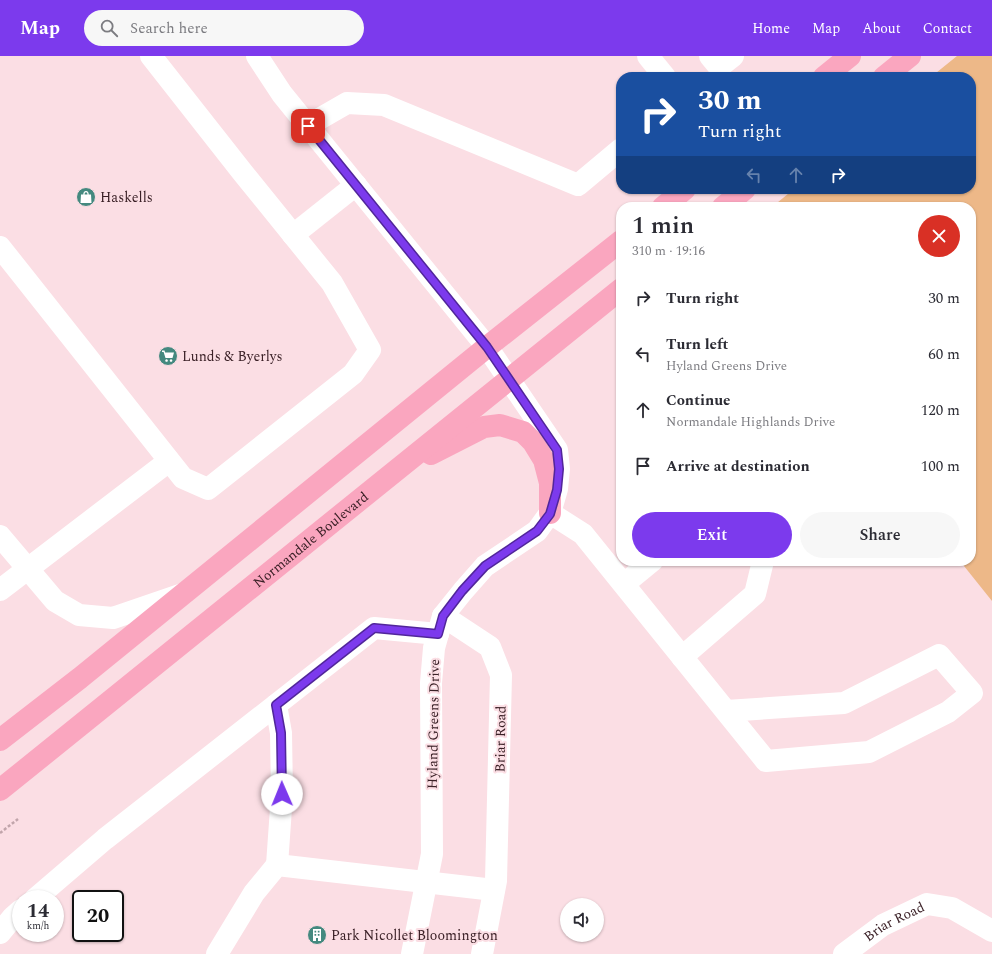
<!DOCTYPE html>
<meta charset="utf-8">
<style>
body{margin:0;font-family:Spectral,serif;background:#f7f7f7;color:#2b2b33;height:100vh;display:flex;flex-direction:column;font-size:15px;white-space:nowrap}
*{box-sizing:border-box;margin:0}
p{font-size:13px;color:#7c7c81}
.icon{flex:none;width:22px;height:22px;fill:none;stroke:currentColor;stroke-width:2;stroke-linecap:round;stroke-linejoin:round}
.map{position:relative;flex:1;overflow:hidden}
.drawer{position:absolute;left:616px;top:146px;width:360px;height:364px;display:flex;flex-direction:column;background:#fff;border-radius:16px;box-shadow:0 1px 3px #0004}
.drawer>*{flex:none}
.guide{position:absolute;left:616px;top:16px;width:360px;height:122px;border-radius:16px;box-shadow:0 1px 3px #0004;background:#1a4fa0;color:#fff;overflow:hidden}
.buttons{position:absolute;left:560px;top:842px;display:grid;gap:8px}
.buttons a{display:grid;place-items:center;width:44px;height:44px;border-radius:50%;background:#fff;box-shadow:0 1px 3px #0004;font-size:20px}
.speed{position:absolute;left:12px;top:834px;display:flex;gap:8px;font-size:20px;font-weight:700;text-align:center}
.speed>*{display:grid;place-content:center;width:52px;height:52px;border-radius:50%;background:#fff;box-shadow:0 1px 3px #0004;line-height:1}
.speed small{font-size:10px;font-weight:400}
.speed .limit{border:2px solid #111;border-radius:6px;background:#fff;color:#111}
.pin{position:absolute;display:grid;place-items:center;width:34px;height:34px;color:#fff;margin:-17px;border-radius:8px;box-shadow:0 2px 6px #0006}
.me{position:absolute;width:44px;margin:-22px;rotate:359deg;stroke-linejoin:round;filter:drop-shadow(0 0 3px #0008)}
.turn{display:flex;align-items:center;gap:14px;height:84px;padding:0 16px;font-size:18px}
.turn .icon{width:52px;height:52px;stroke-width:2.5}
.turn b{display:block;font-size:28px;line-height:34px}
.lanes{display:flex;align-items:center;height:38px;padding:0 16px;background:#0003;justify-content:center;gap:20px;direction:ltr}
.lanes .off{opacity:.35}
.round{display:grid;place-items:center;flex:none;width:42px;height:42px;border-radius:21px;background:#f7f7f7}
.headline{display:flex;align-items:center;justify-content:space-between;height:68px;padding:0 16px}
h1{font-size:24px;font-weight:600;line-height:30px}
.button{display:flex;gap:8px;margin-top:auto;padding:8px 16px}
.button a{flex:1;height:46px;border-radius:24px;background:#7c3aed;color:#fff;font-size:16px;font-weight:600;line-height:46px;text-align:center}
.button a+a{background:#f7f7f7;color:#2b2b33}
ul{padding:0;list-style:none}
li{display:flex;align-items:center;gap:12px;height:56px;padding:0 16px}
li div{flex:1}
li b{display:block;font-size:15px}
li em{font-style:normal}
header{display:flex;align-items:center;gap:24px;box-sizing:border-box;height:56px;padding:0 20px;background:#7c3aed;color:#fff}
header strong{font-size:19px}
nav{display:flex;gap:22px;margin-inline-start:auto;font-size:14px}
.search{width:280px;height:36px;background:#f7f7f7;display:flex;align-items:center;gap:10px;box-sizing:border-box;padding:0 14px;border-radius:22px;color:#7c7c81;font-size:15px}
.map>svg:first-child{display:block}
.green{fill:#edb888}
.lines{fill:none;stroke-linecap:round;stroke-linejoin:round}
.path{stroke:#c1a5ab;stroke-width:2.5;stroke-dasharray:3 2;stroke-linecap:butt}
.minor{stroke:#fff;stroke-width:22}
.major{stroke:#faa6bf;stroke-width:22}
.route-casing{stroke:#51269a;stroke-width:10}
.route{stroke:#7c3aed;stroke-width:7}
.labels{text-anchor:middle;stroke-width:4;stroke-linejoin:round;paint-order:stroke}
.poi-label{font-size:14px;fill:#3b2127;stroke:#fbdee4;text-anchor:start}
.street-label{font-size:14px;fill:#3b2127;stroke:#fbdee4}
</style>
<header>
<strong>Map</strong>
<div class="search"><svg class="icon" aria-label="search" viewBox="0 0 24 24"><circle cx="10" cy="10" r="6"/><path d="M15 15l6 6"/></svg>Search here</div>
<nav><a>Home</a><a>Map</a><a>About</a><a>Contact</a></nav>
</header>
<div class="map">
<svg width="992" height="898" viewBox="0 0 992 898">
<rect width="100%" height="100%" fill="#fbdee4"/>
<polygon class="green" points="957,0 992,0 992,545 960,505 971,505 971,151 772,151 794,133 971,133 971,21 931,21"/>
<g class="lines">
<polyline class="path" points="0,777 18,763"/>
<g class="minor">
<polyline points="257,0 282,38 487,291 557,394 559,413 557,433 550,457 537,475 485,510 463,535 443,560 434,592 431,627 432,798 412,898"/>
<polyline points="648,0 665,21"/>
<polyline points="710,0 719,11 733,0"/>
<polyline points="307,70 347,47 384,49 578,129 621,93"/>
<polyline points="293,179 356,129"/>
<polyline points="0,191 183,422 208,433 353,318 370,294 332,227 243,117 151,0"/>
<polyline points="550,457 583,478 766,705 869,696 948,656 972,637 939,599 844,647 726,655"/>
<polyline points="0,480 55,545 79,559 113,562 183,538"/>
<polyline points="624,528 652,505"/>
<polyline points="0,534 169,405"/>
<polyline points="443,560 490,591 501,619 496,825 482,898"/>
<polyline points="682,601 755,538 763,505"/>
<polyline points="276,649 281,677 282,738 277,809"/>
<polyline points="35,843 105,783 374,572 438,578"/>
<polyline points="0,877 13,861 21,854"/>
<polyline points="217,898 254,837 277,809 494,834"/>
<path id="s1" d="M844,898L883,869L927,848L952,852L992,875"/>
</g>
<g class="major">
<polyline points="824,21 850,0"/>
<polyline points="884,21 910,0"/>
<polyline points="663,151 685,133"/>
<polyline points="723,151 745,133"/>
<polyline points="431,398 484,371 500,369 523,376 533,386 544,404 550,427 550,457"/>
<polyline points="0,684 80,622 487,291 621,185"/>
<path id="s2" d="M0,734L621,233"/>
</g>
</g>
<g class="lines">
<g class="route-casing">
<polyline id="route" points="282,738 281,677 276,649 374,572 438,578 443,560 462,535 485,510 537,475 550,458 557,434 559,413 557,394 487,291 308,70"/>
</g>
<use href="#route" class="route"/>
</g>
<defs>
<g id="shop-disc" transform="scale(1)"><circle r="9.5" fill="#44897f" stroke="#fbdee4"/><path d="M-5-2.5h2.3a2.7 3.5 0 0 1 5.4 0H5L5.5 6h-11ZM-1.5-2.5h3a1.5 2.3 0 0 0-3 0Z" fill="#fff"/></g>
<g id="supermarket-disc" transform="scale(1)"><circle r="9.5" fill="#44897f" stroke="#fbdee4"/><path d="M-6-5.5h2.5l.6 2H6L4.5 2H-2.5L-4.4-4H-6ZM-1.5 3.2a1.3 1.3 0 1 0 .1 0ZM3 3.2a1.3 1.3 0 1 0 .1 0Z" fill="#fff"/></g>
<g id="building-disc" transform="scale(1)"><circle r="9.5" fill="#44897f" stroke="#fbdee4"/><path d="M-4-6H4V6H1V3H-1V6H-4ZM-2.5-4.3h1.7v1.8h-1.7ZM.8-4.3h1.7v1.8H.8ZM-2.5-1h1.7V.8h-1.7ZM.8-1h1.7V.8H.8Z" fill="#fff"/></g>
</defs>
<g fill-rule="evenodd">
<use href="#shop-disc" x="86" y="141"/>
<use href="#supermarket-disc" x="168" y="300"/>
<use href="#building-disc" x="317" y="879"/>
</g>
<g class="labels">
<g class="poi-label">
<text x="100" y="146">Haskells</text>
<text x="182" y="305">Lunds &amp; Byerlys</text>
<text x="331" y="884">Park Nicollet Bloomington</text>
</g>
<g class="street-label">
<text dy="5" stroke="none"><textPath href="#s2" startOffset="399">Normandale Boulevard</textPath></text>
<text transform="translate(433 668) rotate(-89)" y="5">Hyland Greens Drive</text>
<text transform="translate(500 683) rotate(-89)" y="5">Briar Road</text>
<text dy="5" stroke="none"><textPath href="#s1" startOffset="60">Briar Road</textPath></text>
</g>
</g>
</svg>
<div class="buttons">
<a><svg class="icon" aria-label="sound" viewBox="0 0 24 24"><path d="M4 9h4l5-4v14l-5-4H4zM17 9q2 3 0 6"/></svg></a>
</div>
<div class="speed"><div>14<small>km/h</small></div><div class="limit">20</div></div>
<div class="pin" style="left:308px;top:70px;background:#d93025"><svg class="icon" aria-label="arrive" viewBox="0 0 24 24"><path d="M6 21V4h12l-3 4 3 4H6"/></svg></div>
<svg class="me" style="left:282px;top:738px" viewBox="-20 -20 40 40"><circle r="19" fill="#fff"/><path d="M0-13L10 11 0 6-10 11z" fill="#7c3aed"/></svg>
<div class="guide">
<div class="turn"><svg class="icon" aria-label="right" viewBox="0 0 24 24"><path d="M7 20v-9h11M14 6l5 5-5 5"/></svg><div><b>30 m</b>Turn right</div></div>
<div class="lanes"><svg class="icon off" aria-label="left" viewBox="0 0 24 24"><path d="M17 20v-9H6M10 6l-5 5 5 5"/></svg><svg class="icon off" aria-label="ahead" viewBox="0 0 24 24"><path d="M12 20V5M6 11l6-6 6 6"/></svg><svg class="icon" aria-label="right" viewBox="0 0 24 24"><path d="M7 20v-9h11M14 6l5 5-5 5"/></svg></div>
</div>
<section class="drawer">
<div class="headline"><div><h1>1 min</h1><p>310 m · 19:16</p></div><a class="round" style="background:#d93025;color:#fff"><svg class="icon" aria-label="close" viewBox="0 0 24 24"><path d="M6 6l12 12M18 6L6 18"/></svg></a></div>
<ul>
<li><svg class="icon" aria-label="right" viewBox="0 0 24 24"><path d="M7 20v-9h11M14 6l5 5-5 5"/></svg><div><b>Turn right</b></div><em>30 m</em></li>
<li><svg class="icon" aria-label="left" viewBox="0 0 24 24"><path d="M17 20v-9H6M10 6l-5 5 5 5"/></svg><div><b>Turn left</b><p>Hyland Greens Drive</p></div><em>60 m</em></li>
<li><svg class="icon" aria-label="ahead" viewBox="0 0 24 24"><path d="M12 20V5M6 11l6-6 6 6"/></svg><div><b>Continue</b><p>Normandale Highlands Drive</p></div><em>120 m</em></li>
<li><svg class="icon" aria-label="arrive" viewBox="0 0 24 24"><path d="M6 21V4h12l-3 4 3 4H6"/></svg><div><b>Arrive at destination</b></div><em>100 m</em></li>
</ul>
<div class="button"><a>Exit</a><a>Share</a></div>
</section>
</div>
